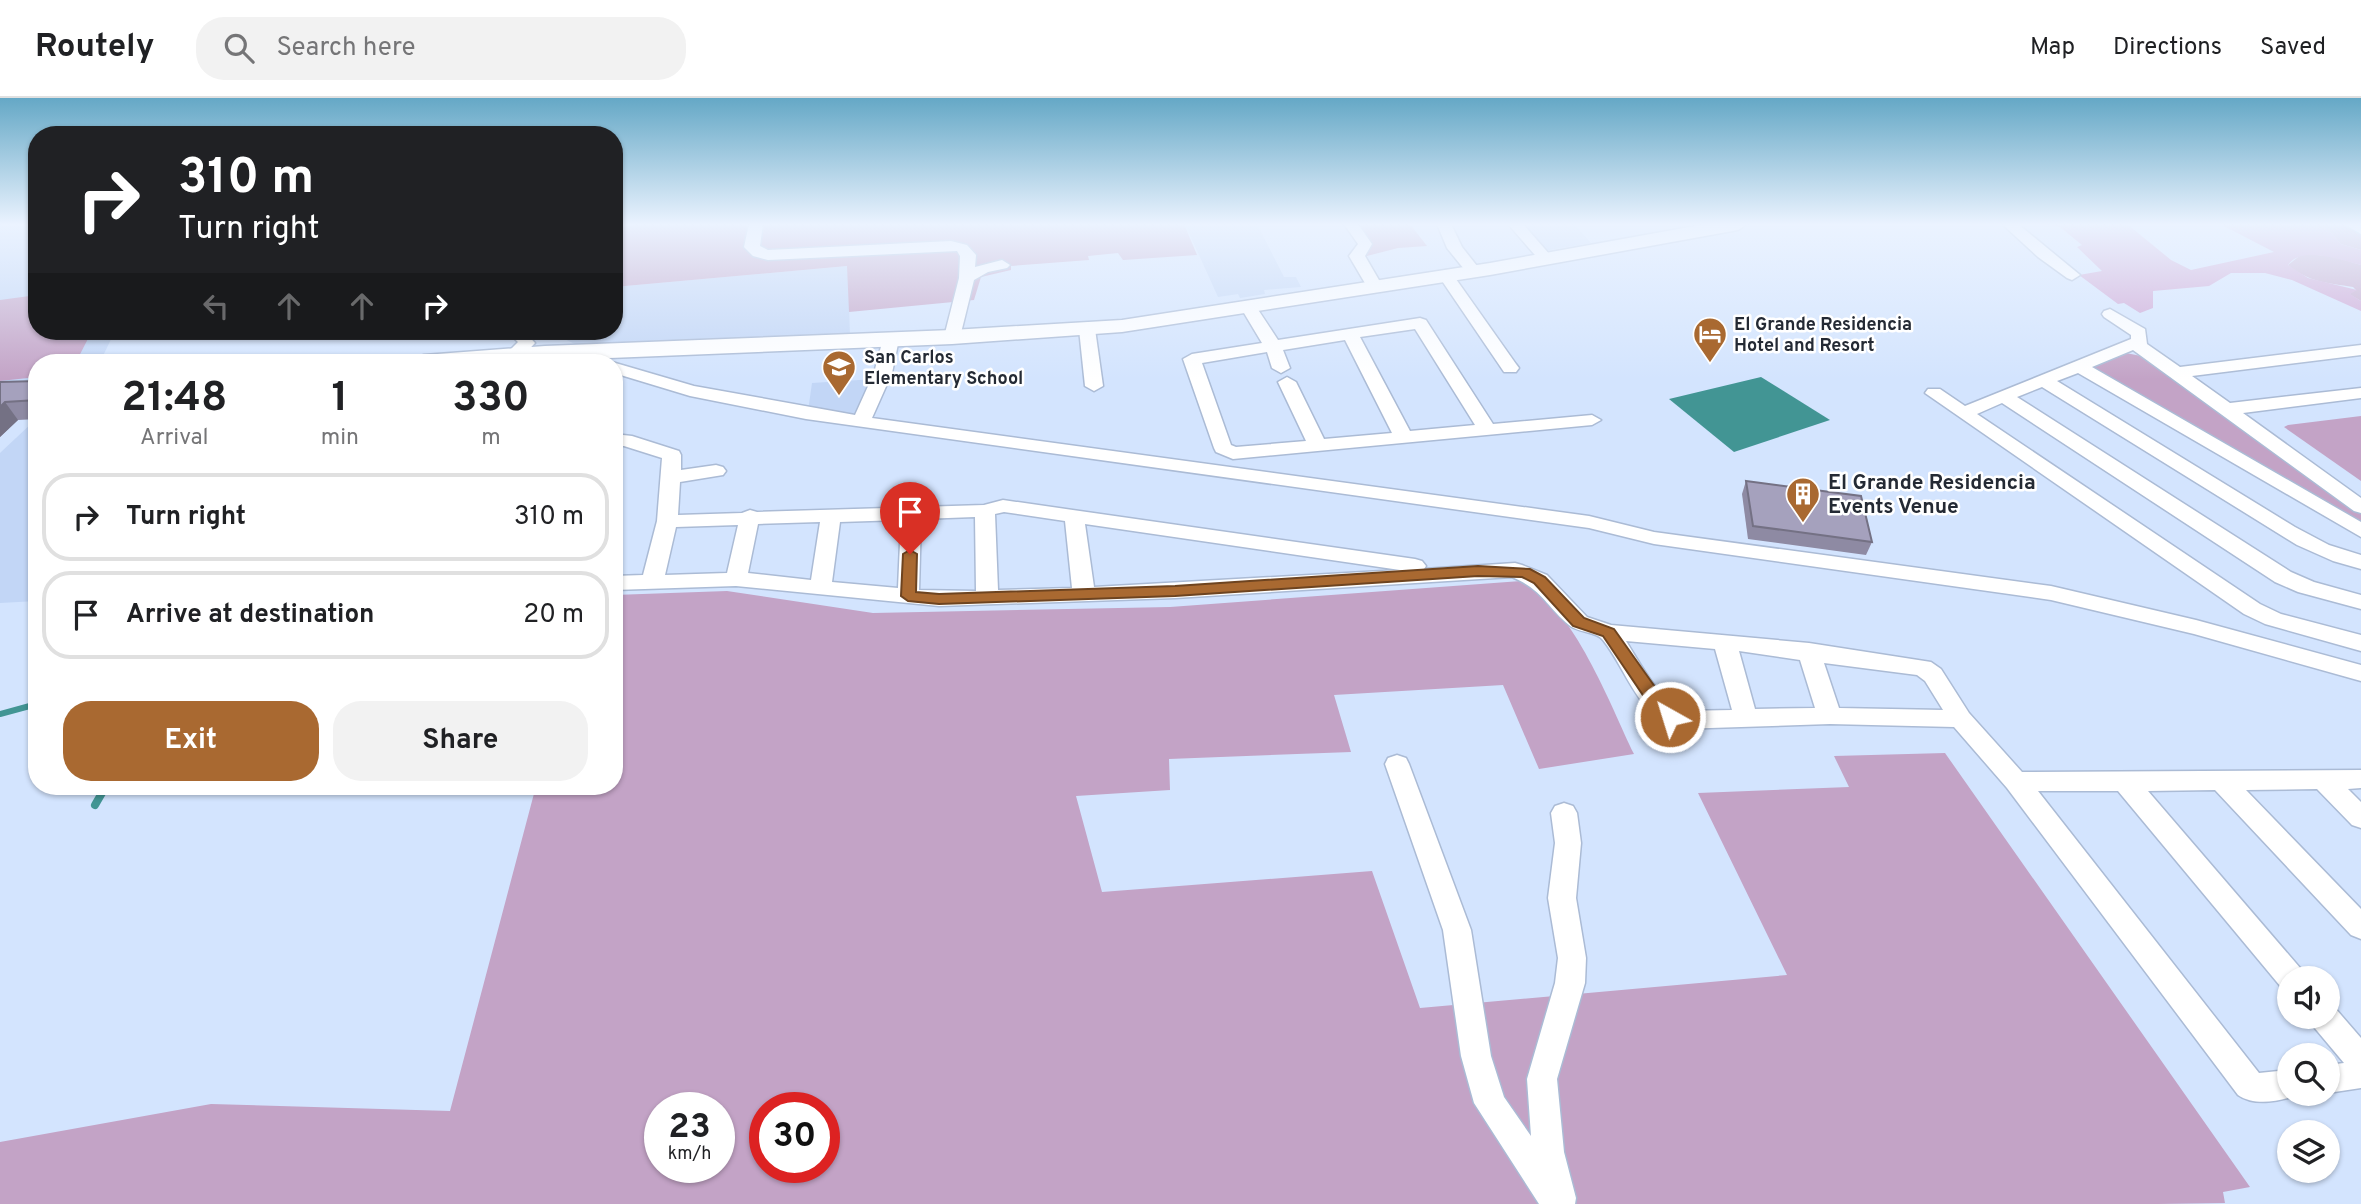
<!DOCTYPE html>
<style>
body{margin:0;font-family:Overpass,sans-serif;background:#f2f2f2;color:#202124;height:100vh;display:flex;flex-direction:column;font-size:26px;white-space:nowrap}
*{box-sizing:border-box;margin:0}
p{font-size:23px;color:#757577}
.icon{flex:none;width:38px;height:38px;fill:none;stroke:currentColor;stroke-width:2;stroke-linecap:round;stroke-linejoin:round}
.map{position:relative;flex:1;overflow:hidden}
.details{position:absolute;left:28px;top:256px;width:595px;height:441px;display:flex;flex-direction:column;background:#fff;border-radius:28px;box-shadow:0 2px 5px #0004}
.details>*{flex:none}
.hud{position:absolute;left:28px;top:28px;width:595px;height:214px;border-radius:28px;box-shadow:0 2px 5px #0004;background:#202124;color:#fff;overflow:hidden}
.fabs{position:absolute;left:2277px;top:868px;display:grid;gap:14px}
.fabs a{display:grid;place-items:center;width:63px;height:63px;border-radius:50%;background:#fff;box-shadow:0 2px 5px #0004;font-size:35px}
.speed{position:absolute;left:644px;top:994px;display:flex;gap:14px;font-size:35px;font-weight:700;text-align:center}
.speed>*{display:grid;place-content:center;width:91px;height:91px;border-radius:50%;background:#fff;box-shadow:0 2px 5px #0004;line-height:1}
.speed small{font-size:18px;font-weight:400}
.speed .limit{border:10px solid #d22;background:#fff;color:#111}
.pin{position:absolute;display:grid;place-items:center;width:60px;height:60px;color:#fff;margin:-72px -30px;border-radius:50% 50% 50% 0;rotate:-45deg;box-shadow:0 0 7px #0007}
.pin .icon{rotate:45deg}
.me{position:absolute;width:77px;margin:-38px;rotate:321deg;stroke-linejoin:round;filter:drop-shadow(0 0 5px #0008)}
.turn{display:flex;align-items:center;gap:24px;height:147px;padding:0 35px;font-size:32px}
.turn .icon{width:91px;height:91px;stroke-width:2.5}
.turn b{display:block;font-size:49px;line-height:60px}
.lanes{display:flex;align-items:center;height:66px;padding:0 35px;background:#0003;justify-content:center;gap:35px;direction:ltr}
.lanes .off{opacity:.35}
.eta{display:flex;justify-content:space-evenly;align-items:center;height:119px;text-align:center}
.eta b{font-size:42px;font-weight:700;line-height:49px}
.action{display:flex;gap:14px;margin-top:auto;padding:14px 35px}
.action a{flex:1;height:80px;border-radius:28px;background:#a96931;color:#fff;font-size:28px;font-weight:700;line-height:80px;text-align:center}
.action a+a{background:#f2f2f2;color:#202124}
ul{padding:0;list-style:none}
li{display:flex;align-items:center;gap:21px;height:88px;margin:0 14px 10px;padding:0 21px;border:4px solid #e0e0e0;border-radius:28px}
li div{flex:1}
li b{display:block;font-size:26px}
li em{font-style:normal}
header{display:flex;align-items:center;gap:42px;box-sizing:border-box;height:98px;padding:0 35px;background:#fff;border-bottom:2px solid #e0e0e0}
header strong{font-size:33px}
nav{display:flex;gap:38px;margin-inline-start:auto;font-size:24px}
.search{width:490px;height:63px;background:#f2f2f2;display:flex;align-items:center;gap:18px;box-sizing:border-box;padding:0 24px;border-radius:28px;color:#757577;font-size:26px}
.map>svg:first-child{display:block}
.built{fill:#c2d6f6}
.green{fill:#c3a3c6;fill-rule:evenodd}
.forest{fill:#cda3d2}
.water{fill:#429594}
.lines{fill:none;stroke-linecap:round;stroke-linejoin:round}
.stream-far1{stroke:#429594;stroke-width:6}
.stream{stroke:#429594;stroke-width:8}
.minor-casing{stroke:#abbbd5;stroke-width:3}
.tertiary-casing{stroke:#abbbd5;stroke-width:3}
.minor{fill:#fff;fill-rule:evenodd}
.tertiary{fill:#fff;fill-rule:evenodd}
.wall{fill:#8e8aa3}
.shaded-wall{fill:#747184}
.building{fill:#a5a1bd;stroke:#747184;stroke-width:2}
.route{fill:#a96931;stroke:#6e4420;stroke-width:2}
.labels{text-anchor:middle;stroke-width:5;stroke-linejoin:round;paint-order:stroke}
.far-poi-label{font-size:18px;font-weight:bold;fill:#242a34;stroke:#fff;text-anchor:start}
.poi-label{font-size:21px;font-weight:bold;fill:#242a34;stroke:#fff;text-anchor:start}
</style>
<header>
<strong>Routely</strong>
<div class="search"><svg class="icon" aria-label="search" viewBox="0 0 24 24"><circle cx="10" cy="10" r="6"/><path d="M15 15l6 6"/></svg>Search here</div>
<nav><a>Map</a><a>Directions</a><a>Saved</a></nav>
</header>
<div class="map">
<svg width="2361" height="1106" viewBox="0 0 2361 1106">
<rect width="100%" height="100%" fill="#d3e4fe"/>
<g class="built">
<polygon points="0,126 37,126 37,233 115,233 100,264 37,264 37,283 0,285"/>
<polygon points="1185,126 1257,126 1284,179 1296,179 1301,189 1264,192 1265,196 1240,200 1238,196 1218,199"/>
<polygon points="1519,126 1574,126 1591,145 1543,153"/>
<polygon points="848,168 850,240 581,249 548,233 614,233 614,189"/>
<polygon points="875,281 858,319 808,313 812,285"/>
<polygon points="37,323 37,503 0,505 0,355 33,324"/>
</g>
<g class="green">
<polygon points="636,126 1184,126 1197,157 1123,162 1118,155 1088,158 1089,162 1011,168 1011,172 981,179 974,202 849,214 847,168 614,189 614,131"/>
<polygon points="1356,126 1410,126 1427,148 1398,150 1363,159"/>
<polygon points="2323,126 2344,126 2361,135 2361,152 2341,146"/>
<path d="M2302,156L2331,158L2361,167V203L2349,196L2356,192L2353,189C2328,185 2308,184 2288,167Z"/>
<polygon points="37,197 37,233 92,233 76,264 37,264 37,279 0,283 0,202"/>
<polygon points="2126,255 2146,259 2361,413 2361,429 2093,270"/>
<polygon points="2361,318 2361,383 2284,329 2288,327"/>
<path d="M1521,483C1572,505 1610,606 1634,656L1539,671L1503,587L1334,597L1351,654L1169,661L1170,692L1076,698L1102,794L1372,773L1420,910L1787,877L1698,695L1849,689L1834,658L1945,655L2250,1089L2223,1094L2225,1105L2158,1106H0V1044L211,1006L450,1013L536,688H614V497L727,493L873,515L1170,509ZM660,1010H719V1069H660ZM765,1010H824V1069H765Z"/>
</g>
<path class="forest" d="M2047,126H2127L2171,162L2191,172L2274,154L2220,126H2323L2341,146L2361,152V167C2342,162 2301,147 2288,167L2308,180L2357,192L2350,196L2361,203V213L2292,182L2265,175H2231L2209,188L2153,193V210L2140,215L2124,205L2118,206L2079,177L2102,173L2077,149L2082,147L2060,129Z"/>
<polygon class="water" points="1761,279 1830,322 1734,354 1669,301"/>
<g class="lines">
<polyline class="stream-far1" points="0,616 37,606"/>
<polyline class="stream" points="95,707 106,688"/>
<g class="minor-casing">
<g id="minor">
<polygon points="749,126 763,126 760,148 768,152 951,143 967,147 976,157 975,169 1002,162 1010,167 1007,170 988,174 974,182 960,239 952,244 944,239 959,180 960,158 957,153 768,162 753,158 744,149"/>
<polygon points="1344,126 1358,126 1372,146 1365,158 1383,189 1381,192 1369,192 1349,158 1358,146"/>
<polygon points="1437,126 1451,126 1462,149 1481,173 1478,176 1468,176 1447,150"/>
<polygon points="1508,126 1523,126 1551,158 1554,161 1551,164 1541,164"/>
<polygon points="2002,126 2018,126 2080,177 2072,182 2067,180 2038,159"/>
<polygon points="2344,126 2361,126 2361,136"/>
<polygon points="1446,172 1451,174 1516,266 1519,270 1516,274 1504,274 1438,177"/>
<path d="M1249,205L1255,207L1278,242L1420,220L1426,222L1493,326L1592,317L1601,322L1592,327L1233,361L1216,354L1214,350L1183,261L1192,256L1262,245L1241,210ZM1415,231L1475,327L1410,333L1360,239ZM1345,242L1392,335L1324,341L1296,284L1287,279L1278,284L1306,343L1236,349L1231,347L1202,265L1267,254L1272,270L1281,275L1290,270L1283,252Z"/>
<polygon points="2110,211 2145,231 2147,246 2180,269 2361,247 2361,257 2192,278 2230,305 2361,290 2361,300 2243,315 2361,400 2361,415 2354,413 2133,252 2092,269 2361,424 2361,439 2078,275 2057,283 2295,429 2329,447 2361,457 2361,471 2333,463 2297,447 2042,289 2017,299 2291,474 2314,484 2361,497 2361,511 2298,494 2275,484 2002,305 1977,316 2260,506 2281,516 2361,537 2361,553 2265,526 2244,516 1925,295 1928,291 1940,291 1965,308 2131,241 2131,237 2104,219 2102,216 2104,213"/>
<polygon points="1087,226 1095,231 1103,288 1094,293 1085,288 1079,231"/>
<polygon points="506,233 524,233 535,245 519,262 507,262 504,258 518,244"/>
<polygon points="891,236 899,241 892,275 872,320 1589,418 1654,434 2051,488 2196,522 2361,567 2361,583 2194,536 2051,502 1654,446 1589,430 806,321 690,298 614,275 612,264 694,288 855,317 874,275 883,241"/>
<path d="M570,250L606,260L609,264C593,265 573,266 561,255Z"/>
<path d="M614,336L632,338L679,353L681,357V372L716,367L723,369L726,373L723,377L680,384L678,417L742,415L750,412L757,414L984,407L1003,402L1415,461L1422,463L1426,468L1424,471L1515,465L1522,467L1547,477L1587,519L1611,527L1809,545L1931,564L1941,571L1969,615L2022,674L2361,672V690L2348,691L2361,704V730L2352,727L2317,691L2246,692L2361,811V841L2351,837L2215,692L2148,693L2301,871L2305,880H2289V892L2281,889L2118,693H2038L2259,975L2289,972V996H2300C2282,1003 2255,1009 2238,997L2007,690L1954,629L1830,626L1679,631C1638,619 1627,572 1603,542C1596,533 1578,535 1569,527C1546,508 1543,492 1512,479L1175,500L939,508L736,488L614,492V478L643,477L657,423L662,360L624,348H614ZM1004,414L1065,423L1072,490L998,492L995,416ZM975,419L976,493L919,492L921,421ZM901,422L898,490L832,484L840,424ZM820,424L811,482L748,475L758,426ZM1085,426L1400,472L1094,489ZM738,427L727,475L665,477L676,429ZM1626,543L1715,551L1732,612L1683,613C1657,599 1641,567 1626,543ZM1739,553L1800,562L1815,610L1755,611ZM1824,565L1917,577L1925,583L1943,612L1839,610Z"/>
<polygon points="1397,657 1406,660 1409,666 1471,832 1491,958 1504,999 1531,1038 1527,981 1555,885 1558,860 1548,800 1555,745 1551,715 1555,708 1564,705 1573,708 1577,715 1581,745 1576,800 1586,860 1585,885 1557,981 1564,1054 1576,1100 1575,1106 1539,1106 1474,1005 1461,958 1443,832 1385,666 1388,660"/>
<polygon points="2328,907 2335,910 2361,940 2361,990 2328,995 2328,967 2344,965 2313,928 2309,919 2328,919"/>
</g>
</g>
<g class="tertiary-casing">
<polygon id="tertiary" points="1706,126 1747,126 1738,132 1490,177 1122,234 952,246 511,264 413,264 416,259 424,257 545,248 952,232 1122,222 1490,165"/>
</g>
<use href="#minor" class="minor"/>
<use href="#tertiary" class="tertiary"/>
</g>
<g class="wall">
<polygon points="37,283 37,321 18,322 0,339 0,284"/>
<polygon points="1746,383 1872,444 1866,457 1748,441 1742,396"/>
</g>
<polygon class="shaded-wall" points="5,304 18,322 0,339 0,309"/>
<g class="building">
<polygon points="37,283 37,302 5,304 0,309 0,284"/>
<polygon points="1746,383 1861,398 1872,444 1753,428"/>
</g>
<linearGradient id="sky" x2="0" y2="1"><stop stop-color="#65a8c6"/><stop offset="0.45" stop-color="#ebf3ff"/><stop offset="1" stop-color="#ebf3ff" stop-opacity="0"/></linearGradient>
<rect width="2361" height="281" fill="url(#sky)"/>
<polygon class="route" points="910,452 917,456 916,494 939,496 1175,488 1478,468 1530,471 1545,479 1584,520 1614,531 1665,603 1679,619 1670,625 1664,623 1653,612 1603,538 1573,528 1534,485 1522,479 1478,478 1175,498 939,506 908,503 901,498 903,456"/>
<defs>
<g id="hotel-pin" transform="scale(1.75)"><path d="M0 17L-7.5 6A9.5 9.5 0 1 1 7.5 6Z" fill="#a96931" stroke="#fff"/><path d="M-6-4.5h1.5V1H6V5H4.5V3h-9V5H-6ZM-4 0a1.8 1.8 0 1 1 3.6 0ZM.5 0V-2.5h3Q6-2.5 6 0Z" fill="#fff"/></g>
<g id="school-pin" transform="scale(1.75)"><path d="M0 17L-7.5 6A9.5 9.5 0 1 1 7.5 6Z" fill="#a96931" stroke="#fff"/><path d="M0-5L7-2L0 1L-7-2ZM-4 1L0 2.5L4 1V4Q0 6-4 4Z" fill="#fff"/></g>
<g id="building-pin" transform="scale(1.75)"><path d="M0 17L-7.5 6A9.5 9.5 0 1 1 7.5 6Z" fill="#a96931" stroke="#fff"/><path d="M-4-6H4V6H1V3H-1V6H-4ZM-2.5-4.3h1.7v1.8h-1.7ZM.8-4.3h1.7v1.8H.8ZM-2.5-1h1.7V.8h-1.7ZM.8-1h1.7V.8H.8Z" fill="#fff"/></g>
</defs>
<g fill-rule="evenodd">
<use href="#hotel-pin" x="1710" y="236"/>
<use href="#school-pin" x="839" y="269"/>
<use href="#building-pin" x="1803" y="396"/>
</g>
<g class="labels">
<g class="far-poi-label">
<text x="1734" y="232">El Grande Residencia<tspan x="1734" dy="21">Hotel and Resort</tspan></text>
<text x="864" y="265">San Carlos<tspan x="864" dy="21">Elementary School</tspan></text>
</g>
<g class="poi-label">
<text x="1828" y="391">El Grande Residencia<tspan x="1828" dy="24">Events Venue</tspan></text>
</g>
</g>
</svg>
<div class="fabs">
<a><svg class="icon" aria-label="sound" viewBox="0 0 24 24"><path d="M4 9h4l5-4v14l-5-4H4zM17 9q2 3 0 6"/></svg></a>
<a><svg class="icon" aria-label="search" viewBox="0 0 24 24"><circle cx="10" cy="10" r="6"/><path d="M15 15l6 6"/></svg></a>
<a><svg class="icon" aria-label="layers" viewBox="0 0 24 24"><path d="M12 4l9 5-9 5-9-5zM3 14l9 5 9-5"/></svg></a>
</div>
<div class="speed"><div>23<small>km/h</small></div><div class="limit">30</div></div>
<div class="pin" style="left:910px;top:456px;background:#d93025"><svg class="icon" aria-label="arrive" viewBox="0 0 24 24"><path d="M6 21V4h12l-3 4 3 4H6"/></svg></div>
<svg class="me" style="left:1670px;top:619px" viewBox="-20 -20 40 40"><circle r="17" fill="#a96931" stroke="#fff" stroke-width="3"/><path d="M0-11L8 9 0 5-8 9z" fill="#fff"/></svg>
<div class="hud">
<div class="turn"><svg class="icon" aria-label="right" viewBox="0 0 24 24"><path d="M7 20v-9h11M14 6l5 5-5 5"/></svg><div><b>310 m</b>Turn right</div></div>
<div class="lanes"><svg class="icon off" aria-label="left" viewBox="0 0 24 24"><path d="M17 20v-9H6M10 6l-5 5 5 5"/></svg><svg class="icon off" aria-label="ahead" viewBox="0 0 24 24"><path d="M12 20V5M6 11l6-6 6 6"/></svg><svg class="icon off" aria-label="ahead" viewBox="0 0 24 24"><path d="M12 20V5M6 11l6-6 6 6"/></svg><svg class="icon" aria-label="right" viewBox="0 0 24 24"><path d="M7 20v-9h11M14 6l5 5-5 5"/></svg></div>
</div>
<section class="details">
<div class="eta">
<div><b>21:48</b><p>Arrival</p></div>
<div><b>1</b><p>min</p></div>
<div><b>330</b><p>m</p></div>
</div>
<ul>
<li><svg class="icon" aria-label="right" viewBox="0 0 24 24"><path d="M7 20v-9h11M14 6l5 5-5 5"/></svg><div><b>Turn right</b></div><em>310 m</em></li>
<li><svg class="icon" aria-label="arrive" viewBox="0 0 24 24"><path d="M6 21V4h12l-3 4 3 4H6"/></svg><div><b>Arrive at destination</b></div><em>20 m</em></li>
</ul>
<div class="action"><a>Exit</a><a>Share</a></div>
</section>
</div>
